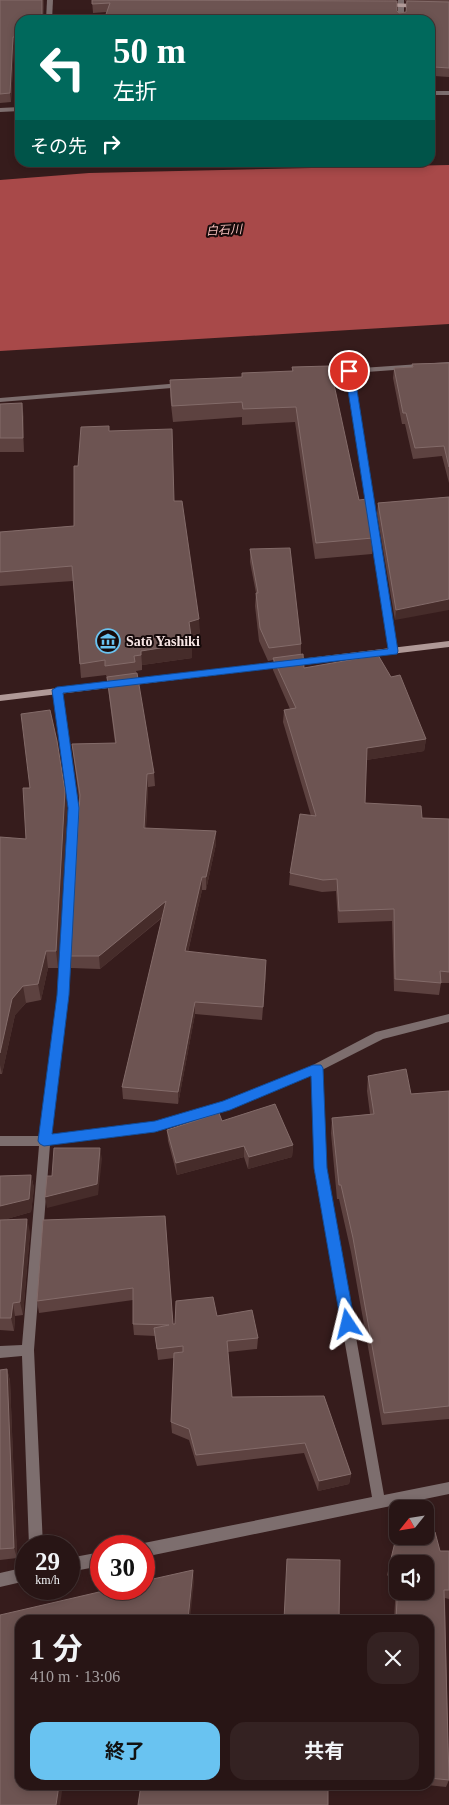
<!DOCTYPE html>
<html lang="ja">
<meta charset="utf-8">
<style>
body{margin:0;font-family:"Times New Roman","Noto Sans JP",serif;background:#342222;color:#f1f3f6;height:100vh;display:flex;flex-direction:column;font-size:19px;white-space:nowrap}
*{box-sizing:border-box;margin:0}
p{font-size:16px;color:#a59fa0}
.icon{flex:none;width:28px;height:28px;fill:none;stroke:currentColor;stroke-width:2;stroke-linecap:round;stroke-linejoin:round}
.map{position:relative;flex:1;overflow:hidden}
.side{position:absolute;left:15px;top:1615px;width:419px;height:175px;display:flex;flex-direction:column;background:#281515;border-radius:15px;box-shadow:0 2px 8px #0003,0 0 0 1px #443434}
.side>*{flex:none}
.banner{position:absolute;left:15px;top:15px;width:420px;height:152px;border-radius:15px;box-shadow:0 2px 8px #0003,0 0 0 1px #443434;background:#00695c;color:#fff;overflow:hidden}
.needle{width:32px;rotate:240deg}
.tools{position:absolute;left:389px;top:1500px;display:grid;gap:10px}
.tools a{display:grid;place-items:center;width:45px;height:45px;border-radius:10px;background:#281515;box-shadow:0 2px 8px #0003,0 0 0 1px #443434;font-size:25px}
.speed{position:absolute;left:15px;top:1535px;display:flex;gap:10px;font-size:25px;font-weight:700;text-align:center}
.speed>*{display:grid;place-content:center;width:65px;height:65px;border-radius:50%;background:#281515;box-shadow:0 2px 8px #0003,0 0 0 1px #443434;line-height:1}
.speed small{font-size:12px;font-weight:400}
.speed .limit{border:8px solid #d22;background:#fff;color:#111}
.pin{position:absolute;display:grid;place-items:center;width:42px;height:42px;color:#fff;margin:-21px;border:2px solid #fff;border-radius:50%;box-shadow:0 1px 5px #0007}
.me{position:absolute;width:55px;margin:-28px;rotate:350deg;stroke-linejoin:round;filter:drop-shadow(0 0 4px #0008)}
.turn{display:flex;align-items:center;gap:18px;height:105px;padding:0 15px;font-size:22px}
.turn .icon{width:65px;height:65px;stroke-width:2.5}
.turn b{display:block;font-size:35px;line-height:42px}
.then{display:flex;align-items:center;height:48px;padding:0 15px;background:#0003;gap:10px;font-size:19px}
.round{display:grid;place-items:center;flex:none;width:52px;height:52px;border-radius:15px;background:#342222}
.headline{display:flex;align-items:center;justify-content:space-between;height:85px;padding:0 15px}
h1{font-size:30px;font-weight:700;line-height:38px}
.primary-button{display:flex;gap:10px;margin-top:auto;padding:10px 15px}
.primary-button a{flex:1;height:58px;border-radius:15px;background:#69c3f1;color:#111;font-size:20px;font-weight:700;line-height:58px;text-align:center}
.primary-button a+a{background:#342222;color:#f1f3f6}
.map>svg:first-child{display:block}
.water{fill:#a84949}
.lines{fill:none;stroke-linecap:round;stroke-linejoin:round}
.street{fill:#7d6e6e;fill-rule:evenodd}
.secondary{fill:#b09997;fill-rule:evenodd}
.wall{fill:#5d4240}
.shaded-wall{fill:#462c2a}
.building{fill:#6d5452;stroke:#836b69}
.route{fill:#1a73e8;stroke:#114b97}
.labels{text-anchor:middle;stroke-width:4;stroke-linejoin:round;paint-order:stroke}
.far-water-label{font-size:12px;font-style:italic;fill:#f6c0bd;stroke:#160a0a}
.poi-label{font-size:14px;font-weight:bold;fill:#f8e6e5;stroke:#160a0a;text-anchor:start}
</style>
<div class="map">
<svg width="449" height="1805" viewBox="0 0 449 1805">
<rect width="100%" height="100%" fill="#361c1c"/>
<polygon class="water" points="449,165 449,324 0,351 0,180 89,173"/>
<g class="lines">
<g class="street">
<polygon points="47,0 53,0 52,20 46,20"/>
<rect x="398" y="0" width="6" height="20"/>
<rect x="430" y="91" width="19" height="4"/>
<polygon points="20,107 20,111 0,112 0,108"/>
<polygon points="449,362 449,366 353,373 397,651 393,654 389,651 346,373 318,375 314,373 318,371"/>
<polygon points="181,383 185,385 184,387 0,402 0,398"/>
<polygon points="57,687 61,690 79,808 68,995 51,1135 155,1122 223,1102 313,1065 376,1032 449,1014 449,1022 383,1039 322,1070 326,1168 384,1495 449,1482 449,1494 144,1557 144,1546 139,1546 144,1543 372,1497 314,1168 312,1075 229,1109 155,1132 50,1145 34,1350 43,1546 29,1546 22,1356 0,1358 0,1346 22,1345 39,1146 0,1146 0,1136 40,1136 58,995 69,808 53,690"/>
<polygon points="101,1552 101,1566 69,1572 69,1558"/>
<polygon points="26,1567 26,1581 0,1587 0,1573"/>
</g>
<g class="secondary">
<polygon points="384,3 419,4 422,6 419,8 382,6 382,4"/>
<polygon points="449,641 449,647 0,701 0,695"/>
</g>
</g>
<g class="wall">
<polygon points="0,0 44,0 43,20 20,20 20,46 14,46 11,102 0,103"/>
<polygon points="92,0 396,0 397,11 399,13 406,12 406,2 405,0 449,0 449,77 434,76 433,89 430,89 430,20 106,12 93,13"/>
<polygon points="449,363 449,483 442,456 413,459 405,424 402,424 393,378 394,368 412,367 412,364"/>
<polygon points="292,367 359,500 373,538 372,554 315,559 295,422 242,425 242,417 173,422 170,396 170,380 242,377 292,371"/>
<polygon points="0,404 24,417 24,452 0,452"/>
<polygon points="109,431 174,501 200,633 191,636 192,658 142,665 142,670 136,671 154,773 155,786 148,787 146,828 216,844 206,890 202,890 188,952 266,973 262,1020 195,1014 178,1104 123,1099 122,1087 162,918 100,969 71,968 70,956 79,799 72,744 115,743 107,680 106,675 81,678 73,581 0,586 0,532 74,526 78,466"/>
<polygon points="449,497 395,620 377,514 378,503"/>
<polygon points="250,549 301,644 301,655 304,668 426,739 424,751 366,760 365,803 422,818 449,819 449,983 441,983 439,995 394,991 392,921 338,923 336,891 322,892 289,885 290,873 311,816 283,722 284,710 290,709 273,670 273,660 268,661 259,641 255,606 256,593 250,562"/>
<polygon points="65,791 67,808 58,968 48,968 41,1000 26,1003 15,1015 2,1074 0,1074 0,837 26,839"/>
<polygon points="368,1076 411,1094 449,1091 449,1419 382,1425 351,1252 339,1199 337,1199 331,1133 332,1118 370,1114 367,1091"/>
<polygon points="222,1121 293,1145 292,1157 248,1169 244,1157 177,1175 168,1141 167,1130"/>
<polygon points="31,1175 34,1188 31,1212 3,1220 30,1232 23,1315 15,1316 14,1331 0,1330 0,1176"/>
<polygon points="165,1216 173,1324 217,1316 258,1338 257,1349 228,1352 232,1397 324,1396 351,1474 349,1484 318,1491 304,1453 197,1466 189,1440 172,1433 171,1422 174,1358 158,1360 155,1336 134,1335 133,1324 133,1300 39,1313 37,1301"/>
<polygon points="7,1369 10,1381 17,1558 0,1560 0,1370"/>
<polygon points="395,1542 440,1551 449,1551 449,1599 445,1598 449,1780 446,1787 427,1785 429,1785 429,1620 394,1620 396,1585 387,1575"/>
</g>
<g class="shaded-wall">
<polygon points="42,0 44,0 43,20 42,16"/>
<polygon points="13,37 14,46 11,102 10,93"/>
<polygon points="22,403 24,417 24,452 23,438"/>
<polygon points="449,599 449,610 395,620 396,610"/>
<polygon points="199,619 200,633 189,636 189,622"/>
<polygon points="192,643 192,658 142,665 141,651"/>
<polygon points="426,739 424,751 366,760 367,748"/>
<polygon points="147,774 148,787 145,841 144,828"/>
<polygon points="65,791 67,808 58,968 56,951"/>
<polygon points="216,831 216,844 206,890 206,877"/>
<polygon points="202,877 202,890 185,964 185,951"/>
<polygon points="166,901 166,914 100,969 99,956"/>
<polygon points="46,951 48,968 41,1000 38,984"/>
<polygon points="266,960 266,973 262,1020 263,1007"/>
<polygon points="23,986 26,1003 15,1015 2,1074 0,1065 0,1053 12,999"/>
<polygon points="195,1002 195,1014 178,1104 178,1092"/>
<polygon points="293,1145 292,1157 248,1169 249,1157"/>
<polygon points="244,1146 244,1157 177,1175 176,1163"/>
<polygon points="100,1148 102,1159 98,1195 47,1208 45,1197"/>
<polygon points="31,1175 34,1188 31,1212 0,1221 0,1206"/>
<polygon points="27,1219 30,1232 23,1315 20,1302"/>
<polygon points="13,1303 15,1316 14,1331 11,1318"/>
<polygon points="7,1369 10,1381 17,1558 14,1548"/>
<polygon points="351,1474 349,1484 318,1491 319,1481"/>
<polygon points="193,1570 194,1582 190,1620 189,1620"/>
<polygon points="59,1785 63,1785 60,1805 56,1805"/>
</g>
<g class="building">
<polygon points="0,0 42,0 42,16 37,16 37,20 20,20 20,37 13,37 10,93 0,94"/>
<polygon points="92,0 397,1 397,11 399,13 406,12 407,1 449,2 449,68 434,67 434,79 430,79 430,20 104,20 110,3 92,4"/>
<polygon points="449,363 449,467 444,446 415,448 406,413 403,413 394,368 413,367 412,364"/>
<polygon points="330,366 359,500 367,499 373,538 316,543 296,407 243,409 242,402 172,406 170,380 242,377 242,373 293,371 292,367"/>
<polygon points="22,403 23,438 0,438 0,404"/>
<polygon points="109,426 109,431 172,429 174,501 182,501 199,619 189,622 192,643 141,651 141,655 134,656 135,662 105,666 105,660 80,664 72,566 0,572 0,532 74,526 74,466 78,466 81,427"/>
<polygon points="449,497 449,599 396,610 378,503"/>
<polygon points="290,548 301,644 269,648 260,628 256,593 258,593 250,549"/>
<polygon points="303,654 304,668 378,655 391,677 400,675 426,739 367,748 365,803 421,806 422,818 449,819 449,972 440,971 441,983 395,979 394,909 339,911 337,879 323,880 290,873 300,814 316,816 284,710 296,708 273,658"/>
<polygon points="137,673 154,773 147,774 144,828 216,831 206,877 202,877 185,951 266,960 263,1007 195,1002 178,1092 122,1087 166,901 99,956 70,956 80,795 72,744 116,743 107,677"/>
<polygon points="50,710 57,741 65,791 56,951 46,951 38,984 23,986 12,999 0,1053 0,837 26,839 23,788 30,788 21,714"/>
<polygon points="406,1069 411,1094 449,1091 449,1406 384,1413 353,1238 341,1185 339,1185 332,1118 374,1114 368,1076"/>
<polygon points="275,1104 293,1145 249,1157 244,1146 176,1163 167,1130 219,1113 222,1121"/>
<polygon points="54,1148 100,1148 97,1184 45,1197 47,1176 52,1176"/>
<polygon points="31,1175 29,1199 0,1206 0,1176"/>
<polygon points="165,1216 173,1324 175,1324 176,1301 213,1297 217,1316 252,1310 258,1338 227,1341 232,1397 324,1396 351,1474 319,1481 305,1443 196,1455 189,1429 171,1422 174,1353 183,1352 183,1346 157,1349 154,1328 169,1325 133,1324 133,1288 37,1301 43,1220"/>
<polygon points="27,1219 20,1302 13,1303 11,1318 0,1318 0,1220"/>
<polygon points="7,1369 14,1548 0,1549 0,1370"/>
<polygon points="435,1532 440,1551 449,1551 449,1590 444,1590 449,1780 429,1778 429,1620 396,1620 398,1580 398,1591 425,1591 425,1564 398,1564 398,1576 389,1567 395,1542 418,1536 425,1536 425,1535"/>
<polygon points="287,1559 340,1560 339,1620 284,1620"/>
<polygon points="193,1570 188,1620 190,1620 20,1620 20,1785 59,1785 56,1805 0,1805 0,1615 112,1589 144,1589 144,1581"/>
<polygon points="141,1785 328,1785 328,1805 138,1805"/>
</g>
<polygon class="route" points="349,368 354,371 398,651 397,654 63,693 79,808 69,995 52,1134 155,1121 223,1101 313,1065 321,1065 323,1068 327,1168 355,1324 353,1329 348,1331 343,1329 341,1324 314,1168 311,1076 230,1110 155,1132 44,1146 40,1144 38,1141 57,995 68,808 52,690 57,687 388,649 345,371"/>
<defs>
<g id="museum-ring" transform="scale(1.25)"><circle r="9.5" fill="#160a0a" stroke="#69c3f1" stroke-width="1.5"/><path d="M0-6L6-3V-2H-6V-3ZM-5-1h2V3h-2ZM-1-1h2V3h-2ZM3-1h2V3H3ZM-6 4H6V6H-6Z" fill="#69c3f1"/></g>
</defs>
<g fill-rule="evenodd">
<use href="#museum-ring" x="108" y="641"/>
</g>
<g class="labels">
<g class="far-water-label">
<text transform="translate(224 230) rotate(-3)" y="4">白石川</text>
</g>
<g class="poi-label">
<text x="126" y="646">Satō Yashiki</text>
</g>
</g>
</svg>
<div class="tools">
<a><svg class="needle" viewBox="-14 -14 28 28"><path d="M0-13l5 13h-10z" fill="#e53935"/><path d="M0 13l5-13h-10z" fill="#a59fa0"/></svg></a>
<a><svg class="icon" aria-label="sound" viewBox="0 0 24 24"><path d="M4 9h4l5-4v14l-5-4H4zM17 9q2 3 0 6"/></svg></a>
</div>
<div class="speed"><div>29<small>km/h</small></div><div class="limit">30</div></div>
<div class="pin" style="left:349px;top:371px;background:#d93025"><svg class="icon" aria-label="arrive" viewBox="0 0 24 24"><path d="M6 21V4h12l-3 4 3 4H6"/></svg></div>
<svg class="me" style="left:348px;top:1324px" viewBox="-20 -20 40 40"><path d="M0-17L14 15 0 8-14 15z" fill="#1a73e8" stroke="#fff" stroke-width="4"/></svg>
<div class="banner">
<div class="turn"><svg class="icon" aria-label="left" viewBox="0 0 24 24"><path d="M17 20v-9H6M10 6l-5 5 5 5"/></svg><div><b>50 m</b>左折</div></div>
<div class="then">その先<svg class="icon" aria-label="right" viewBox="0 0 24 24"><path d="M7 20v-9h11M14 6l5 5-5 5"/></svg></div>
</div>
<section class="side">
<div class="headline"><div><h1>1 分</h1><p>410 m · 13:06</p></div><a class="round"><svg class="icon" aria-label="close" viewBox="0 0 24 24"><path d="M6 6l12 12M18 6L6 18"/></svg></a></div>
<div class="primary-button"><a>終了</a><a>共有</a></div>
</section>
</div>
